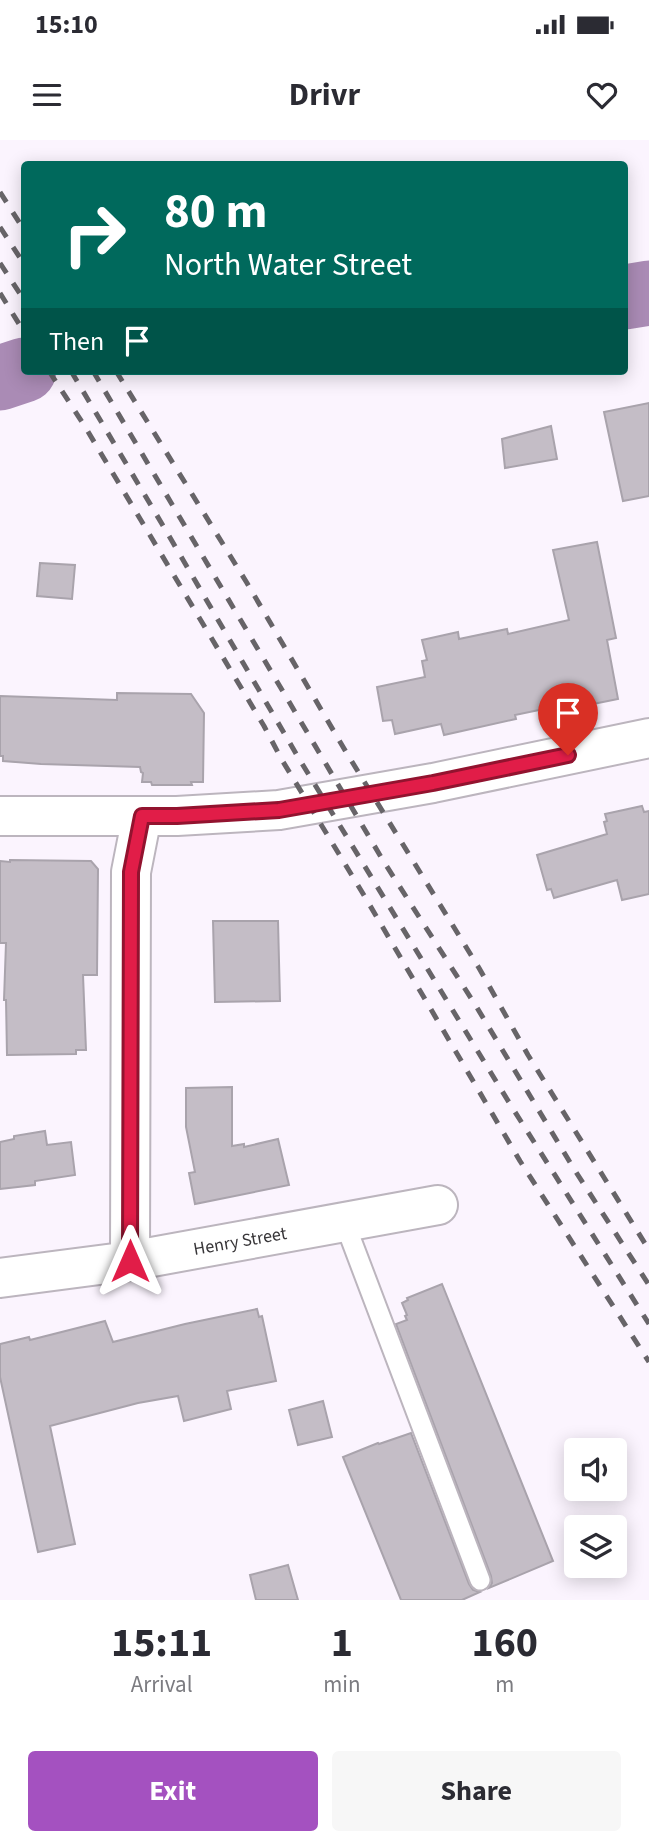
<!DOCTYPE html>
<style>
body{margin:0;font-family:"Source Sans 3",sans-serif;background:#f7f7f7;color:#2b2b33;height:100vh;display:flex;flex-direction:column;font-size:26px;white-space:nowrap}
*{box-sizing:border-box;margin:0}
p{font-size:23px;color:#7c7c81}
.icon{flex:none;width:38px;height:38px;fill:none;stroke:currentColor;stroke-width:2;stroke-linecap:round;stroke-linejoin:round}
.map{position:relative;height:1460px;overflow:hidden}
.side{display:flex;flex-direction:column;background:#fff;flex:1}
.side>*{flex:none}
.banner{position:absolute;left:21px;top:21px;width:607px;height:214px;border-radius:7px;box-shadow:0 4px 18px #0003;background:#00695c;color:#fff;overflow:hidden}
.controls{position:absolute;left:564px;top:1298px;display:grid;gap:14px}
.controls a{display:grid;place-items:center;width:63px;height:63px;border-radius:7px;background:#fff;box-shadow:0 4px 18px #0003;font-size:35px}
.pin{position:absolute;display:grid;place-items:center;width:60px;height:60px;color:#fff;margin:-72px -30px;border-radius:50% 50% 50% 0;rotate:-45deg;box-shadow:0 0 7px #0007}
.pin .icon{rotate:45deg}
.me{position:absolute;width:77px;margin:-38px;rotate:0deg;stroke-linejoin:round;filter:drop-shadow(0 0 5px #0008)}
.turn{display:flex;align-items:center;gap:24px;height:147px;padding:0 28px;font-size:32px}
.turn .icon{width:91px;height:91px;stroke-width:2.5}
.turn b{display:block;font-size:49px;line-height:60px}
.then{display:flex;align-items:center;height:66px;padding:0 28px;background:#0003;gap:14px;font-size:26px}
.eta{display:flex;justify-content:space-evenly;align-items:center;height:119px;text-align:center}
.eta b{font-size:42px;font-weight:700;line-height:49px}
.primary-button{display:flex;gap:14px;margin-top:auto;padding:14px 28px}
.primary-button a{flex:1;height:80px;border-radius:7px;background:#a451c0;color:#fff;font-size:28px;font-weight:700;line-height:80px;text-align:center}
.primary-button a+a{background:#f7f7f7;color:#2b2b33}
.status{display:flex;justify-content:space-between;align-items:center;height:49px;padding:0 35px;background:#fff;direction:ltr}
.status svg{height:19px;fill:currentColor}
header{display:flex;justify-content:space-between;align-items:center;height:91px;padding:0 28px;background:#fff;font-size:32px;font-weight:700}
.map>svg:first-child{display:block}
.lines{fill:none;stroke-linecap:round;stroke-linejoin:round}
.river{stroke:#aa8bb5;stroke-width:65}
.building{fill:#c4bdc6;stroke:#a9a3ac;stroke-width:2}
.lane-casing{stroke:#bcb5be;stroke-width:23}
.street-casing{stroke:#bcb5be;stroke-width:42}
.secondary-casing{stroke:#bcb5be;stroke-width:42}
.lane{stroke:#fff;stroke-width:19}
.street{stroke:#fff;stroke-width:38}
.secondary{stroke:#fff;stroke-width:38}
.rail{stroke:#676468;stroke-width:5;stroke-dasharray:12 12;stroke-linecap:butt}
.route-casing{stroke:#92132f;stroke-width:18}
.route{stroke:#e11d48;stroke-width:12}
.labels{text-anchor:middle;stroke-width:7;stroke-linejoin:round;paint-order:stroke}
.street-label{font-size:18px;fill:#383639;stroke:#fff}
</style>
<div class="status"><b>15:10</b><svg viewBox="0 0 49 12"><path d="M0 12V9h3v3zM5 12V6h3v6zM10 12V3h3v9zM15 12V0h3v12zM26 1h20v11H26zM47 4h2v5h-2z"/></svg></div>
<header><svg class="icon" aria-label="menu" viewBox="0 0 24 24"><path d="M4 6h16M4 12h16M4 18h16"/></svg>Drivr<svg class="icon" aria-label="heart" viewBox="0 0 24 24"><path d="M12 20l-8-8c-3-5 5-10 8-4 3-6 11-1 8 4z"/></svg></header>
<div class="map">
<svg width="649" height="1460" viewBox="0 0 649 1460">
<rect width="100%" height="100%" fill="#fbf4fe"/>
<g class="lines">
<g class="river">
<polyline points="625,157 649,153"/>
<polyline points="0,238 24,230"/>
</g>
</g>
<g class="building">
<polygon points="649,263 649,356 623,361 604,272"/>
<polygon points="551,286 557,319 505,328 502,299"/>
<polygon points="597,402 616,498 607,500 618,559 588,565 587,560 515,575 516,579 444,595 441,584 395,594 392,580 383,581 377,547 425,537 422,521 427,520 422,500 458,492 459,499 507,489 508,494 569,480 553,410"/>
<polygon points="40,423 75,425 72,459 37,456"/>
<polygon points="117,553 191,554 204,573 203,642 191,642 192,645 152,645 151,642 142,642 143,633 141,632 140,627 41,624 3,621 3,616 0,616 0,556 117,560"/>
<polygon points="642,666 644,672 649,671 649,754 622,760 617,740 554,758 551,749 547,750 537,715 607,694 604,682 607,681 605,674"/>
<polygon points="10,720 91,721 98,729 97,835 83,835 86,910 76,910 76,914 7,915 6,860 4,860 6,803 0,803 0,721 10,722"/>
<polygon points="213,781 278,781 280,861 215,862"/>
<polygon points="232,947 232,1006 244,1004 244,1007 278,999 289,1045 195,1064 189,1033 195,1032 186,987 186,948"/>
<polygon points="45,991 47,1005 71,1002 75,1035 35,1041 35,1045 0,1049 0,1002 14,999 14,996"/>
<polygon points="442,1144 553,1421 489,1448 492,1443 491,1436 396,1184 407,1180 405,1176 407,1175 402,1163 408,1160 407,1158"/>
<polygon points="257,1169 259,1177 262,1176 276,1241 227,1251 231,1269 184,1281 178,1256 138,1263 50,1286 75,1404 38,1412 0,1237 0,1204 29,1197 30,1200 105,1181 113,1202 185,1184"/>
<polygon points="323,1261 332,1297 298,1305 289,1270"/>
<polygon points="411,1293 469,1444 473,1450 480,1452 462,1460 401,1460 343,1317 378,1303 379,1304"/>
<polygon points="288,1425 298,1460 256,1460 250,1435"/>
</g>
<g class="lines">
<g class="lane-casing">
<polyline id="lane" points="344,1081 480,1440"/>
</g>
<g class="street-casing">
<g id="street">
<polyline points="130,1121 131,732 142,676"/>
<polyline points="0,1138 130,1121 438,1065"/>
</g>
</g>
<g class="secondary-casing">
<polyline id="secondary" points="0,676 177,676 279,670 433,643 649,598"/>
</g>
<use href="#lane" class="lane"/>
<use href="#street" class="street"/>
<use href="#secondary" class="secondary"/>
<g class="rail">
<polyline points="0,52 24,90"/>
<polyline points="0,87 24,124"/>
<polyline points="0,123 24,160"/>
<polyline points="0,153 24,192"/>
<polyline points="49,231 84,285 264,586 282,620 365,757 520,1021 649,1222"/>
<polyline points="71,231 165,389 298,617 510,964 649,1184"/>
<polyline points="93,231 384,722 476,866 574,1029 649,1145"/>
<polyline points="116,231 247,443 346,612 479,828 528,915 649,1110"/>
</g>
</g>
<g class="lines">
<g class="route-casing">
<polyline id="route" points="130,1121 131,732 142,676 177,676 279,670 433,643 568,615"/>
</g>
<use href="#route" class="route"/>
</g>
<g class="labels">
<g class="street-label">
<text transform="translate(240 1101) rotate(-10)" y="6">Henry Street</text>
</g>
</g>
</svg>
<div class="controls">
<a><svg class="icon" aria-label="sound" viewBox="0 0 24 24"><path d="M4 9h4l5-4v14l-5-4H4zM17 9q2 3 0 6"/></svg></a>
<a><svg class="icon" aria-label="layers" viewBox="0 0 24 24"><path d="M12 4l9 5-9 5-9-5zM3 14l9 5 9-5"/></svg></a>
</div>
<div class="pin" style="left:568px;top:615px;background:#d93025"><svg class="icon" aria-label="arrive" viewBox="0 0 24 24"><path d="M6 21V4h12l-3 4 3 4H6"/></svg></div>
<svg class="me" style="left:130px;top:1121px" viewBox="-20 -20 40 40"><path d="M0-17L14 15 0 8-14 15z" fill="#e11d48" stroke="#fff" stroke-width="4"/></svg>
<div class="banner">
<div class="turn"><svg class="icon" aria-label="right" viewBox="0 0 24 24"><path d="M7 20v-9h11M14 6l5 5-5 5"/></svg><div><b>80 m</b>North Water Street</div></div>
<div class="then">Then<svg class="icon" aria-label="arrive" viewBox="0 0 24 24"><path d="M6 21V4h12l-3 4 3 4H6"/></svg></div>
</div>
</div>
<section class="side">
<div class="eta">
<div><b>15:11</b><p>Arrival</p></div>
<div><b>1</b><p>min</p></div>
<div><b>160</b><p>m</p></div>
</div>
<div class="primary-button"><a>Exit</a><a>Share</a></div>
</section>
